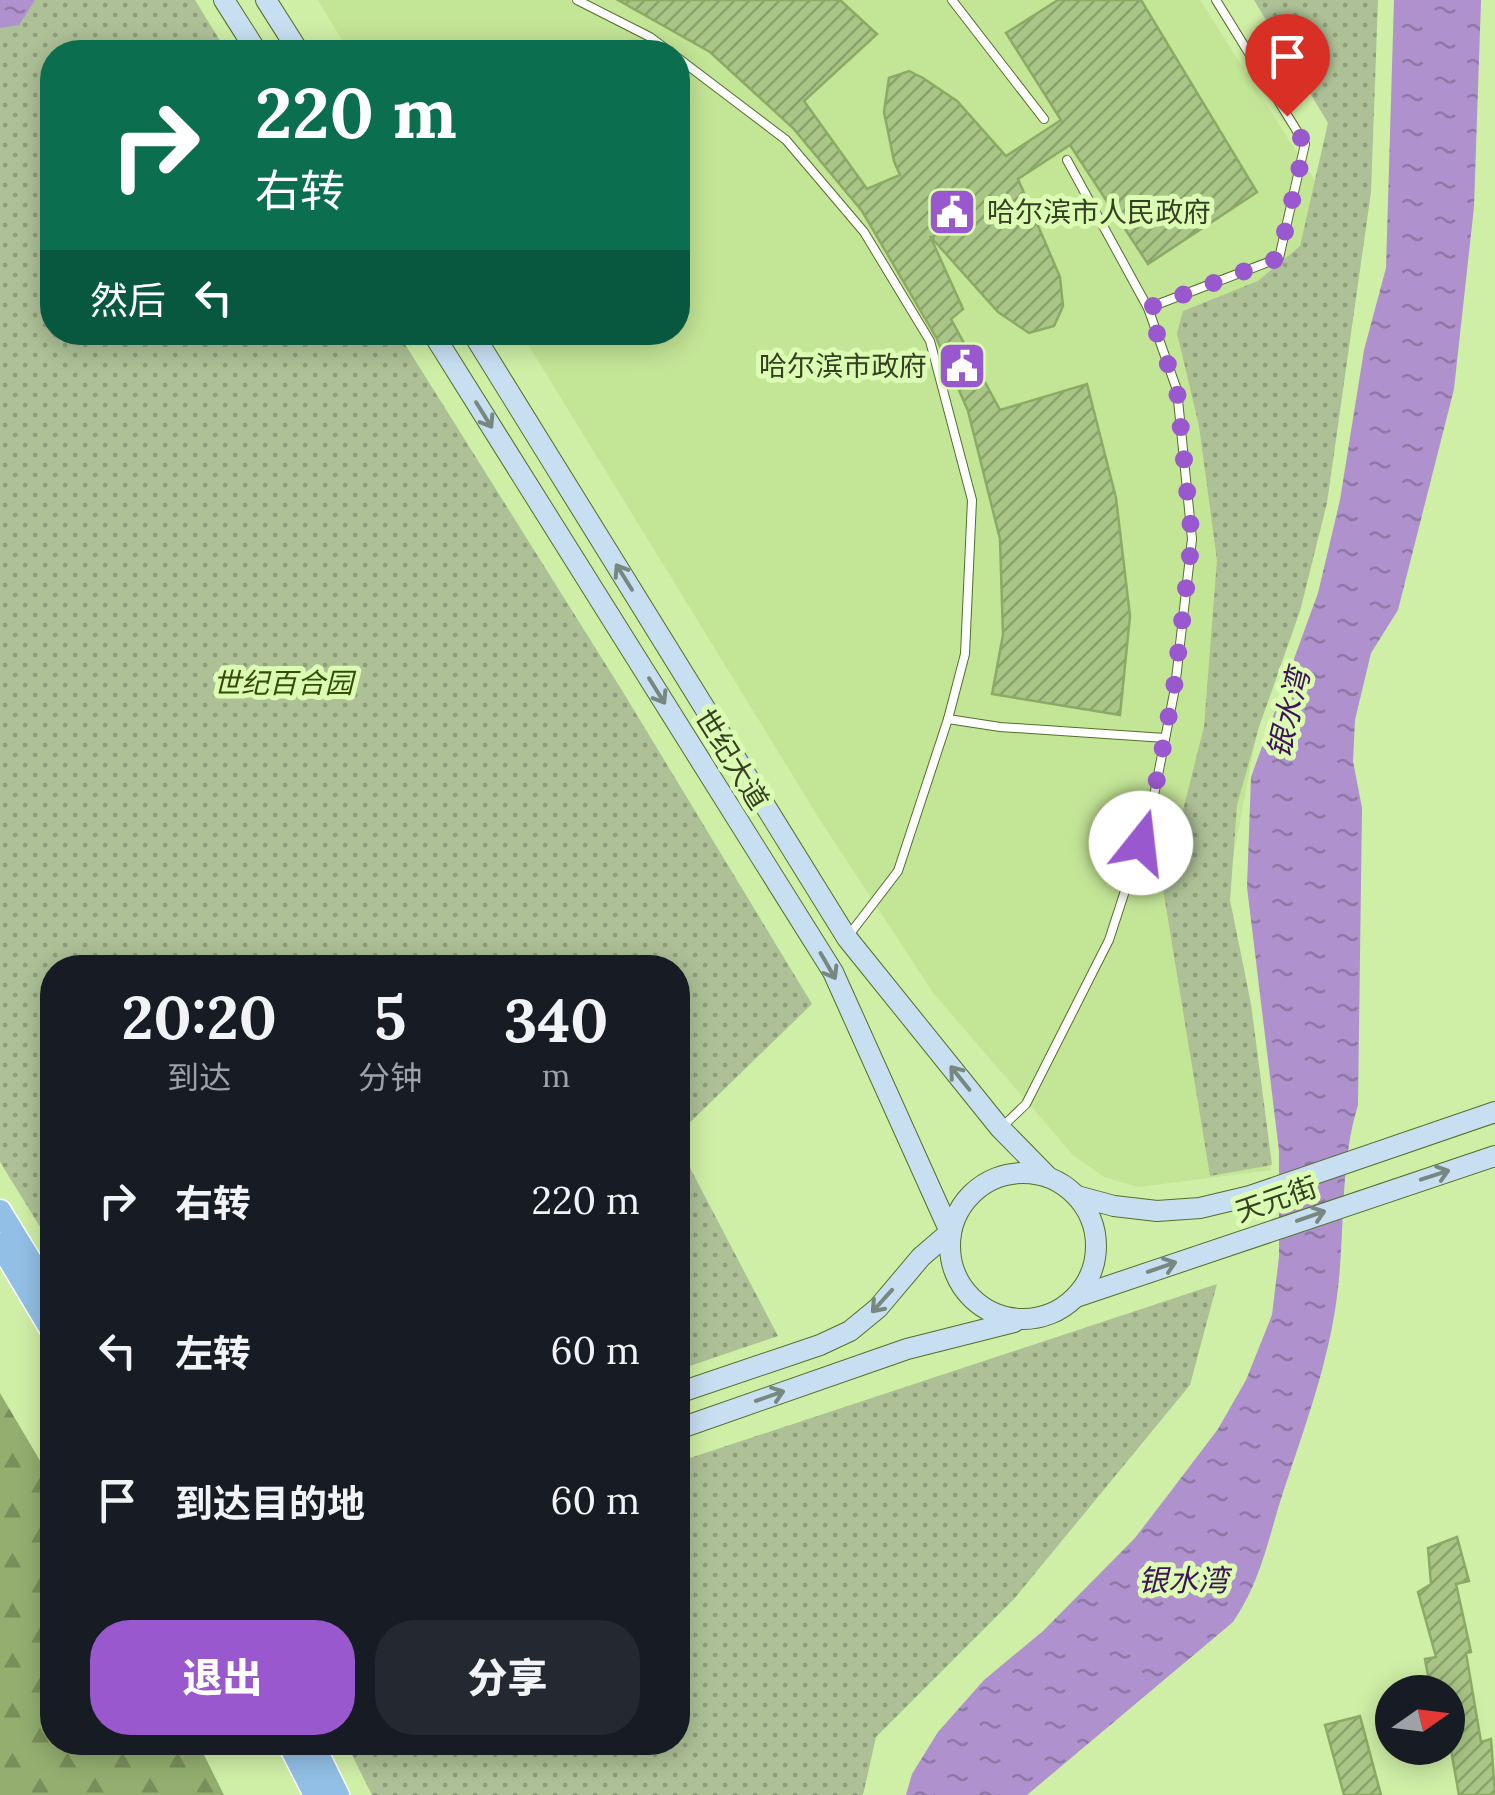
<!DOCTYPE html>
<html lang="zh">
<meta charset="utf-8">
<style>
body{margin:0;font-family:Lora,"Noto Sans SC",serif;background:#242831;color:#f1f3f6;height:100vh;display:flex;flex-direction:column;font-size:38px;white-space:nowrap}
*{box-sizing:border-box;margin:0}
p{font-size:32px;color:#9ea1a6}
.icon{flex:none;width:55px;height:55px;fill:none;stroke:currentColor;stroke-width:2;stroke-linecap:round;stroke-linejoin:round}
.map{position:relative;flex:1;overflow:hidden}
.panel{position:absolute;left:40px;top:955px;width:650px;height:800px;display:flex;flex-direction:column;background:#171b24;border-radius:40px;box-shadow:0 5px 25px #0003}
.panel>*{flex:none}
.banner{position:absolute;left:40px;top:40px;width:650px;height:305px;border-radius:40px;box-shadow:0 5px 25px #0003;background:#0b6e4f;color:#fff;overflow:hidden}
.needle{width:65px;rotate:76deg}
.fabs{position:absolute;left:1375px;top:1675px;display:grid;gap:20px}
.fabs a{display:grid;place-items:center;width:90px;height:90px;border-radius:50%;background:#171b24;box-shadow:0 5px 25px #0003;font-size:50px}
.pin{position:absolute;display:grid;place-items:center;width:85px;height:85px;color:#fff;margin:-102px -42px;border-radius:50% 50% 50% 0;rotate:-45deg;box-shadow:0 0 10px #0007}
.pin .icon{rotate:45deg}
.me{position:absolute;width:110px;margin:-55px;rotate:16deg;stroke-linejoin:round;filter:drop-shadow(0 0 8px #0008)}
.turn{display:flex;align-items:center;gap:35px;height:210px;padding:0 50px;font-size:45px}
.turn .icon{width:130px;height:130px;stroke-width:2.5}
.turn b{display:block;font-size:70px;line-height:85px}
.then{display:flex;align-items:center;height:95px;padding:0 50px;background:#0003;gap:20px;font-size:38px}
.eta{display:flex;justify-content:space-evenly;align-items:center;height:170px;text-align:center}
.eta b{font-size:60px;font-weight:800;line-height:70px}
.cta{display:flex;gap:20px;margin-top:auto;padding:20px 50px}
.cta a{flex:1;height:115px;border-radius:40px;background:#9958cd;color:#fff;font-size:40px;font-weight:800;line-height:115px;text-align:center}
.cta a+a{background:#242831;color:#f1f3f6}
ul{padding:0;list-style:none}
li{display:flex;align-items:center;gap:30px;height:150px;padding:0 50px}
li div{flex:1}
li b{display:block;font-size:38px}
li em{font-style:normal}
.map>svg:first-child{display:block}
.built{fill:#c3e596}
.grass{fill:url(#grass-dots)}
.forest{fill:url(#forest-firs)}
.water{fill:url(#water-ripples)}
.building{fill:url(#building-hatch);stroke:#8daa65;stroke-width:2.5}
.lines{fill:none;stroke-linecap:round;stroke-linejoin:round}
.service-casing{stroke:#546e2a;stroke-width:10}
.secondary-casing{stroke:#546e2a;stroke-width:22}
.primary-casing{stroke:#fff;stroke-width:25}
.service{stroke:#fff;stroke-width:8}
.secondary{stroke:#c8dff2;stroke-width:20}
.primary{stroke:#92bfe6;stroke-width:22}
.oneway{stroke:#778880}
.route{stroke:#9958cd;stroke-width:18;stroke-dasharray:0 32.4}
.labels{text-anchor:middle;stroke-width:10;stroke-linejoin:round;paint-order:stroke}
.poi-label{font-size:28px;fill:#344023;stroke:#dcfbb3;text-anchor:start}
.park-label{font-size:28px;font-style:italic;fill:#354c03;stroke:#dcfbb3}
.street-label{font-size:28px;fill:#344023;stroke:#dcfbb3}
.water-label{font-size:30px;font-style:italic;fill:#3d135a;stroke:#dcfbb3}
</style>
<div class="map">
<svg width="1495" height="1795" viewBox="0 0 1495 1795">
<defs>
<pattern id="grass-dots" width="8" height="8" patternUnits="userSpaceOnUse" patternTransform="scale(2.5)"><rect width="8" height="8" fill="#adc096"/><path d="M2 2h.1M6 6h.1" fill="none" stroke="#8e9d7a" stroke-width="1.8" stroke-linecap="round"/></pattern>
<pattern id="forest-firs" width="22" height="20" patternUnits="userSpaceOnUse" patternTransform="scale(2.5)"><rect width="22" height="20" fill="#93ae6f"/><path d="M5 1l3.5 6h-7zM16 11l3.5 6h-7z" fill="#798f5b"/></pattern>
<pattern id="water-ripples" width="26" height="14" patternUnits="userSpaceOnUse" patternTransform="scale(2.5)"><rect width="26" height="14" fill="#af91cd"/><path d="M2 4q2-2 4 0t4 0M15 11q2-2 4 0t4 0" fill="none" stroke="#8f78a6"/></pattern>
<pattern id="building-hatch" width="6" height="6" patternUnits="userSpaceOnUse" patternTransform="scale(2.5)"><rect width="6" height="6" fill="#aac686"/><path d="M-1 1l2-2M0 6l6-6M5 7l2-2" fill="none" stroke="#8ba26d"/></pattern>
</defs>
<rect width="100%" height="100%" fill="#cfeea6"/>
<polygon class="built" points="318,0 1200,0 1352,239 1227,889 1271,1170 1138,1187 1104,1177 1073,1155 934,994 822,823 521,333 678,332 678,52 349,52"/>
<g class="grass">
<polygon points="0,0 195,0 227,52 52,52 52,332 398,333 623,692 812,1004 678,1134 678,968 52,968 52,1246 0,1162"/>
<polygon points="1254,0 1378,0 1371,192 1327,503 1300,611 1259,727 1237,805 1230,900 1251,1004 1272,1165 1210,1176 1163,889 1204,727 1217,560 1199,426 1177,333 1183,311 1258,281 1300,246 1328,123"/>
<polygon points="678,1145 778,1336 678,1370"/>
<polygon points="1217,1284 1190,1385 1014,1599 876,1737 863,1795 372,1795 346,1743 678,1742 678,1462"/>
</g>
<polygon class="forest" points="0,1393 52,1481 52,1742 198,1743 224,1795 0,1795"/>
<g class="water">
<polygon points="0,0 35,0 19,25 0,28"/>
<path d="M1394,0H1481L1474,207L1454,389L1398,610L1371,653L1355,720L1353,761L1362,808L1358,1105C1340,1163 1345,1228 1338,1288C1330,1362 1303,1431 1280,1502C1267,1545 1259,1584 1233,1622L1027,1795H906L912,1774L938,1732L984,1680L1043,1631L1135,1538L1171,1491L1218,1429L1246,1380L1272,1315L1279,1257V1151L1247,887L1251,777L1318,593L1340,500L1364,350L1386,268Z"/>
</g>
<g class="building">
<polygon points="618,0 840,0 877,34 804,101 867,189 900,175 894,161 884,112 889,78 909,71 923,78 957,101 1006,156 1061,120 1006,33 1058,0 1141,0 1257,192 1148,264 1070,145 1018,179 1060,277 1063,306 1054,326 1029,333 998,312 930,236 963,309 951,319 1000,410 1087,384 1116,498 1130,616 1120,715 992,694 1003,635 1000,539 968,411 936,337 862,211 793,128 710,52"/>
<polygon points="1457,1537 1469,1581 1456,1584 1471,1652 1466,1653 1481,1742 1491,1739 1495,1795 1459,1795 1448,1733 1448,1692 1431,1692 1425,1659 1436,1657 1418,1592 1431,1584 1428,1548"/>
<polygon points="1360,1716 1381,1795 1344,1795 1325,1725"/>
</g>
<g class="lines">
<g class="service-casing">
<g id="service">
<polyline points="577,0 650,37 670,52"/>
<polyline points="952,0 1044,119"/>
<polyline points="678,58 786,140 864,232 930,341 972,500 965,654 948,719 898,871 849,935"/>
<polyline points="1148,308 1279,258 1305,144 1216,0"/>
<polyline points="948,719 1000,727 1165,738"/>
<polyline points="1001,1128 1026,1104 1109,940 1151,811 1175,688 1192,539 1177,390 1148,308 1067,160"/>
</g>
</g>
<g class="secondary-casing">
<g id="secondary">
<polyline points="224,0 257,52"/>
<polyline points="266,0 299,52"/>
<polyline points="432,332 833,972 950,1232 921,1257 878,1308 850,1331 820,1345 678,1393"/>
<polyline points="472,332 847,938 1000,1128 1048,1177"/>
<circle cx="1023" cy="1246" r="73"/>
<polyline points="1077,1196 1114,1206 1157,1211 1200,1208 1250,1196 1495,1112"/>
<polyline points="1076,1297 1495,1156"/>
<polyline points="678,1429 907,1349 1014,1322"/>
</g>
</g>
<g class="primary-casing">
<g id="primary">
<polyline points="0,1211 52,1296"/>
<polyline points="0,1244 52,1331"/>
<polyline points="288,1742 315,1795"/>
<polyline points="312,1742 338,1795"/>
</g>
</g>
<use href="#service" class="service"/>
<use href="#secondary" class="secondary"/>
<use href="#primary" class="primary"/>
</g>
<defs><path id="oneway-shaft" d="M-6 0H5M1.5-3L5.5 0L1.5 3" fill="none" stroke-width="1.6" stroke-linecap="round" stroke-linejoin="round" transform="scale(2.5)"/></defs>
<g class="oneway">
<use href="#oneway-shaft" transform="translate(484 415) rotate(58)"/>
<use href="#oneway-shaft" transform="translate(624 577) rotate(-122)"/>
<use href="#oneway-shaft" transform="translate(657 691) rotate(58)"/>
<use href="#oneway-shaft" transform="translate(828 966) rotate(60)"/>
<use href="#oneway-shaft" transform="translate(960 1078) rotate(-129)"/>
<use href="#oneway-shaft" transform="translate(1435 1175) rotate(-18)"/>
<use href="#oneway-shaft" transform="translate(1311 1216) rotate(-19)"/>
<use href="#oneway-shaft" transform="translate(1162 1267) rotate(-19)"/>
<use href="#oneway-shaft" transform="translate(882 1301) rotate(132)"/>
<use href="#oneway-shaft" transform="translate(770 1396) rotate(-19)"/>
</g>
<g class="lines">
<polyline class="route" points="1141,843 1151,811 1174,688 1192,539 1177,390 1148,308 1279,258 1305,144 1287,116"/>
</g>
<defs>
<g id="civic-square" transform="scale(2.5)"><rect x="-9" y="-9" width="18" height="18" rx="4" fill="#9958cd" stroke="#dcfbb3"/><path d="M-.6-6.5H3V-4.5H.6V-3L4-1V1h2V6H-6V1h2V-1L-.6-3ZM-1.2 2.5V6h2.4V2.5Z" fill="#fff"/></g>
</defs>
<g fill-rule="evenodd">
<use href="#civic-square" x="952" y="212"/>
<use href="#civic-square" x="962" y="366"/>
</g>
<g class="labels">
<g class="poi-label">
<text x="987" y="222">哈尔滨市人民政府</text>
<text x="927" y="376" text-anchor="end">哈尔滨市政府</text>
</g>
<g class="park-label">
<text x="283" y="693">世纪百合园</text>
</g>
<g class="street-label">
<text transform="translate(732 759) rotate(58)" y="10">世纪大道</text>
<text transform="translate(1276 1199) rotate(-19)" y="10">天元街</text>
</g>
<g class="water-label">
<text transform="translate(1289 714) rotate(-76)" y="10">银水湾</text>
<text x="1183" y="1591">银水湾</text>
</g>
</g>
</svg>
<div class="fabs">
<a><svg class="needle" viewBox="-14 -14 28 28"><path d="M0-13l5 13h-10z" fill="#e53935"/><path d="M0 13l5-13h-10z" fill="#9ea1a6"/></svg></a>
</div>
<div class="pin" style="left:1287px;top:116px;background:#d93025"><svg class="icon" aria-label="arrive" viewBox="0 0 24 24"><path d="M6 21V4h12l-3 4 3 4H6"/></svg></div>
<svg class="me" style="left:1141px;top:843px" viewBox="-20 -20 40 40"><circle r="19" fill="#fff"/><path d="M0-13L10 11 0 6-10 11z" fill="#9958cd"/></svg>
<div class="banner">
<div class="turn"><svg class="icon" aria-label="right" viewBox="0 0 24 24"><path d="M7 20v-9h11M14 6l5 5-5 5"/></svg><div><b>220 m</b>右转</div></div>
<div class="then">然后<svg class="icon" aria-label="left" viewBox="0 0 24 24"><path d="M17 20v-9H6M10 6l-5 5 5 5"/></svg></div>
</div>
<section class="panel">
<div class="eta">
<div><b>20:20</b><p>到达</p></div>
<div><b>5</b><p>分钟</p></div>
<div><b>340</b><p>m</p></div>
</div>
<ul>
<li><svg class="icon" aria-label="right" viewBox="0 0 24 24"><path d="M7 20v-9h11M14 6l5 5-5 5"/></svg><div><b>右转</b></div><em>220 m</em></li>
<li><svg class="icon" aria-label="left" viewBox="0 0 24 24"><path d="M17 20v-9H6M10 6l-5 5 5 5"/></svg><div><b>左转</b></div><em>60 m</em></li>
<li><svg class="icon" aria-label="arrive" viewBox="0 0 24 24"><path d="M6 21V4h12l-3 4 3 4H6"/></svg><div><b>到达目的地</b></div><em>60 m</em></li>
</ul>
<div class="cta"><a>退出</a><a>分享</a></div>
</section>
</div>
